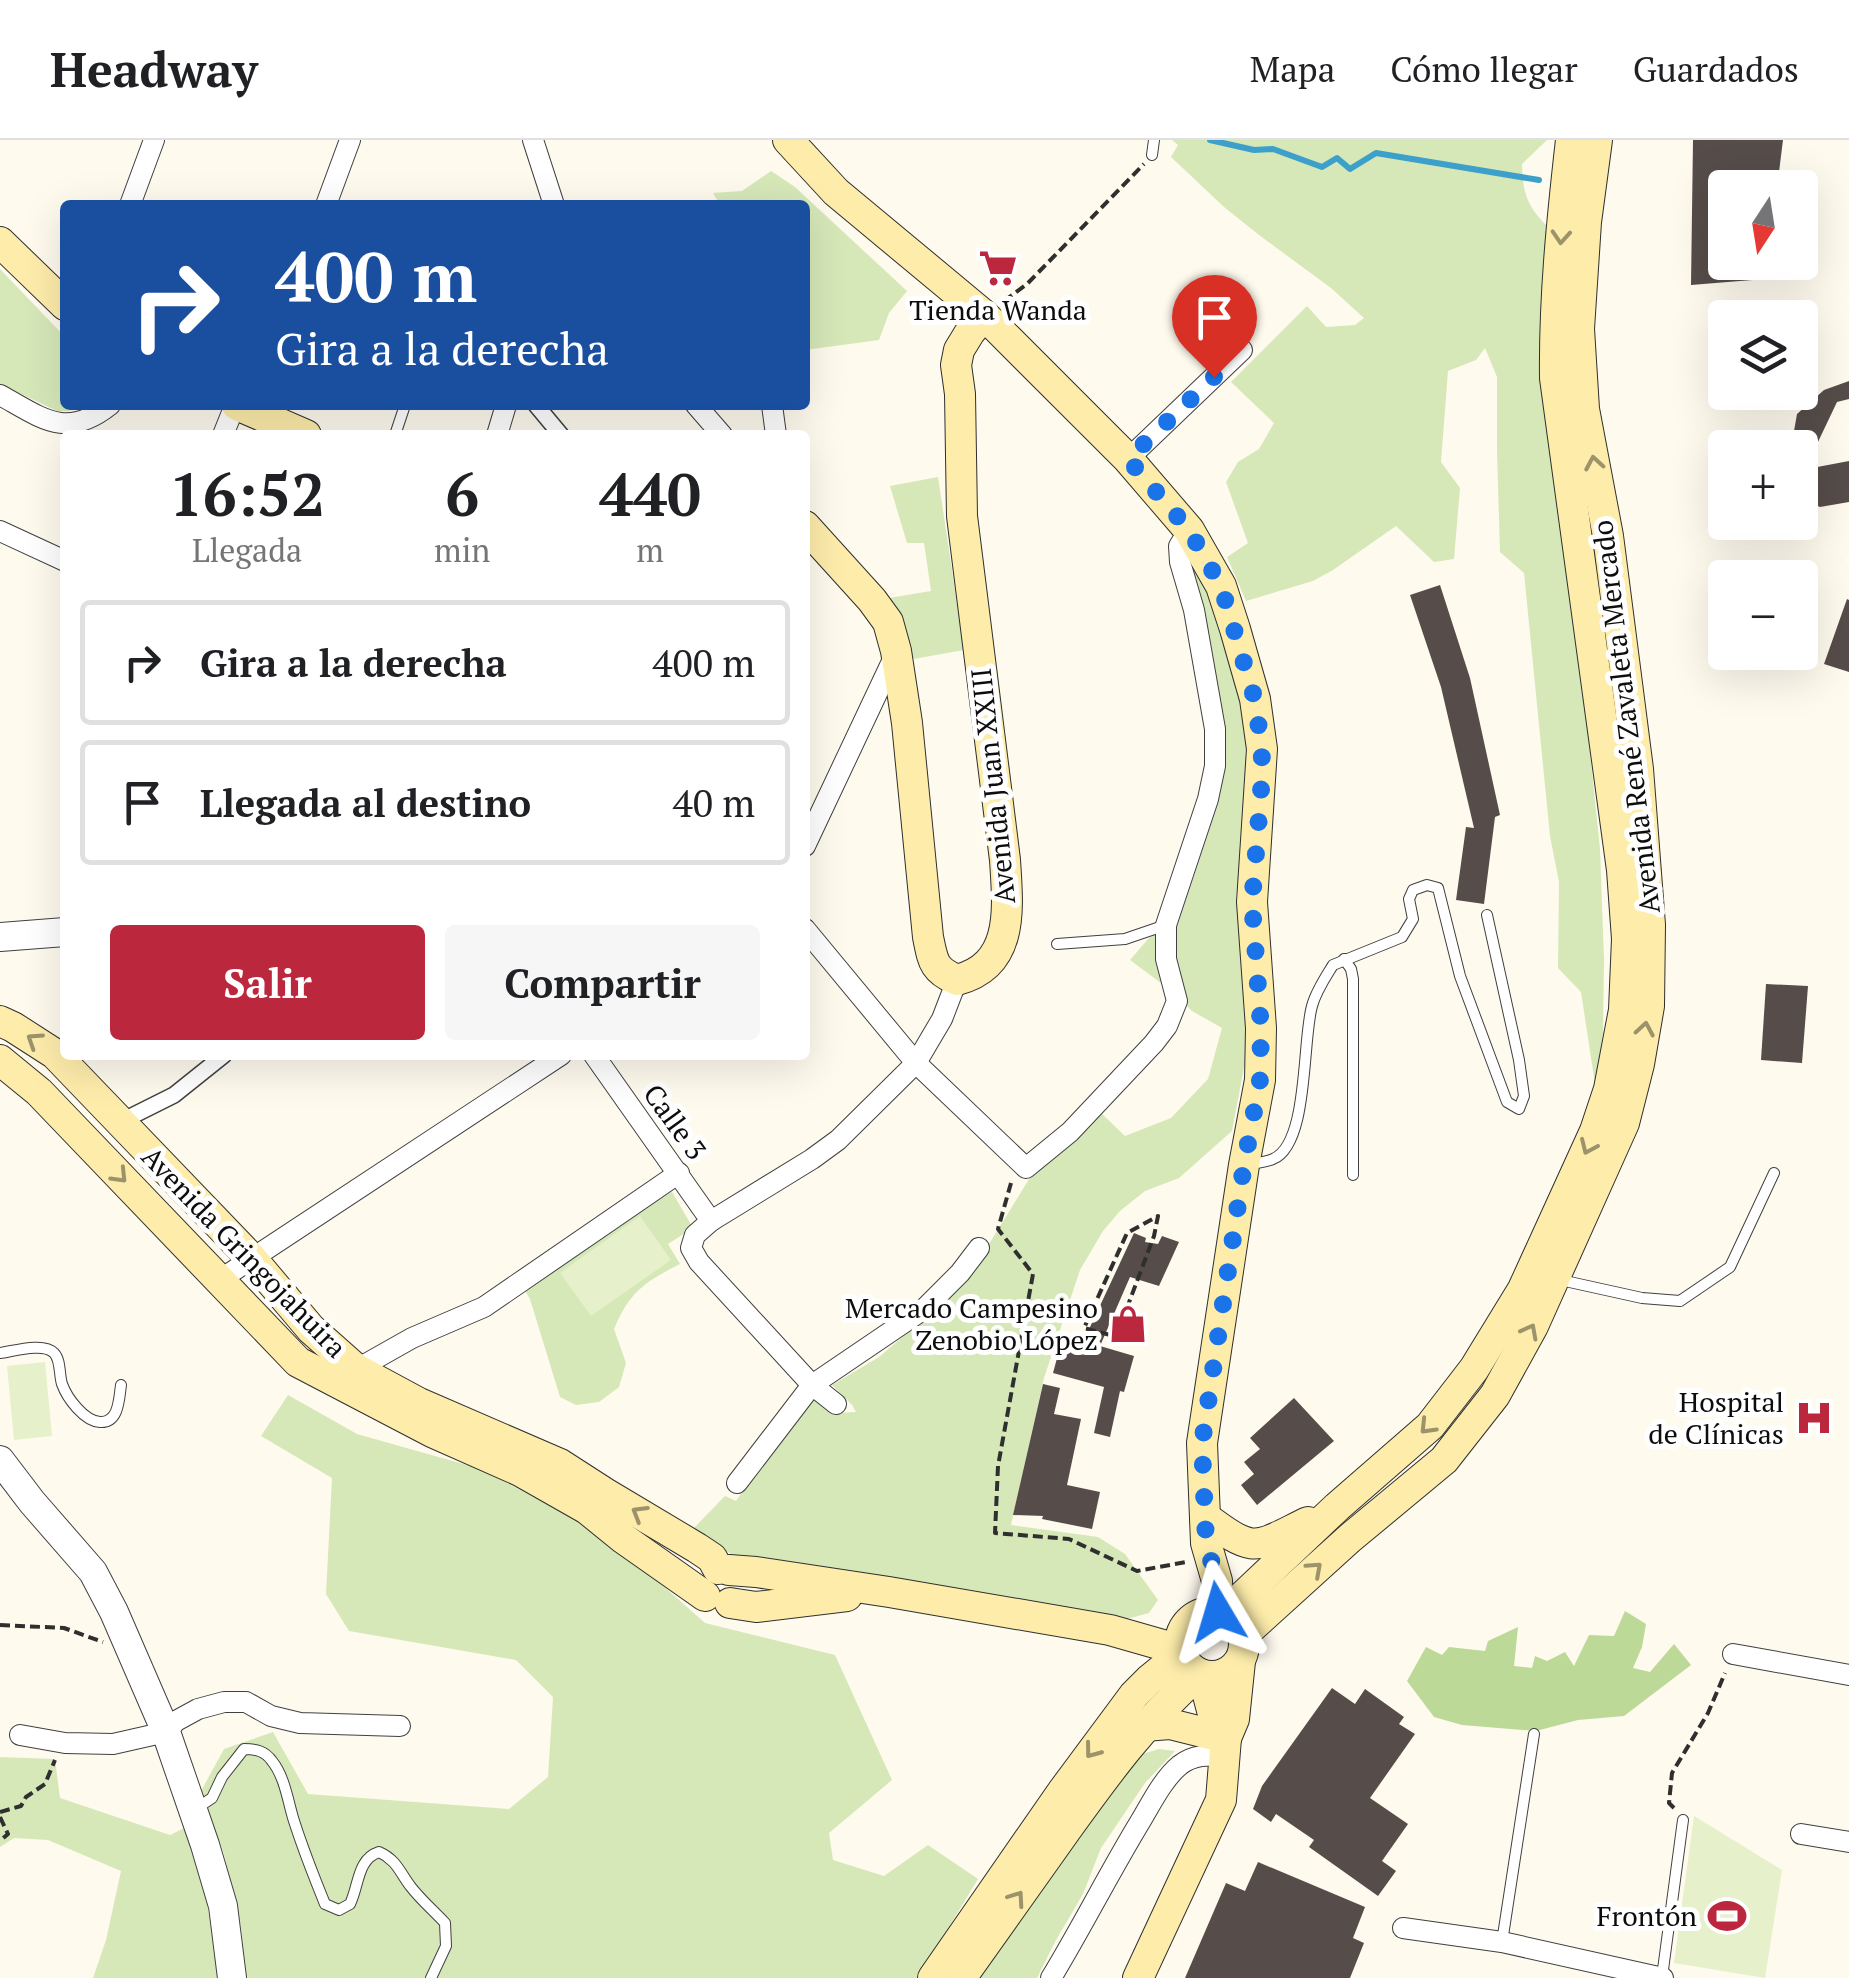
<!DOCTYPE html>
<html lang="es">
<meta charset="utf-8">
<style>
body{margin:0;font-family:"PT Serif",serif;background:#f6f6f6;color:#202124;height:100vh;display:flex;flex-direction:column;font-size:38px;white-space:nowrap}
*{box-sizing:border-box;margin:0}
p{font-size:32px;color:#757577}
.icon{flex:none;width:55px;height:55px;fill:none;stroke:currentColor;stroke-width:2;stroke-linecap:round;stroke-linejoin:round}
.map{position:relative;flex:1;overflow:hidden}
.side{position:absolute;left:60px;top:290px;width:750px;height:630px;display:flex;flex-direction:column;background:#fff;border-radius:10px;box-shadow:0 10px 40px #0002}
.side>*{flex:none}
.guide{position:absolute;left:60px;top:60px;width:750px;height:210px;border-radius:10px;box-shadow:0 10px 40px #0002;background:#1a4fa0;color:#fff;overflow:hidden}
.needle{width:65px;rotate:192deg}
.controls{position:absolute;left:1708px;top:30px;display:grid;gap:20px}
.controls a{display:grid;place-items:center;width:110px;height:110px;border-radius:10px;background:#fff;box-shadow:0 10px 40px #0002;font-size:50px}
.pin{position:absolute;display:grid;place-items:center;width:85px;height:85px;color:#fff;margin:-102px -42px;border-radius:50% 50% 50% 0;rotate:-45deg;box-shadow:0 0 10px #0007}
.pin .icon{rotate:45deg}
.me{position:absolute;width:110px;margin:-55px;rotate:353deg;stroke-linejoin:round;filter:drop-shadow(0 0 8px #0008)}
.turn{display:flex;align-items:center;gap:35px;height:210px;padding:0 50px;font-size:45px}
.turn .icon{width:130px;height:130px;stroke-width:2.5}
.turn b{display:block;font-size:70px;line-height:85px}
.eta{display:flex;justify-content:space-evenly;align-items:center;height:170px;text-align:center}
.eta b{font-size:60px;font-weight:600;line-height:70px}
.action{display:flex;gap:20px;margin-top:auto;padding:20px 50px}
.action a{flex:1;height:115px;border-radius:10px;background:#bb283e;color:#fff;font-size:40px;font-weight:600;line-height:115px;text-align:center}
.action a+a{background:#f6f6f6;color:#202124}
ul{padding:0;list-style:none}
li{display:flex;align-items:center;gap:30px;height:125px;margin:0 20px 15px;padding:0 30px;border:5px solid #e0e0e0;border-radius:10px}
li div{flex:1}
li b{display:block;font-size:38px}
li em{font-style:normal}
header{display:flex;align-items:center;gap:60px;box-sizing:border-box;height:140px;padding:0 50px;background:#fff;border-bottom:2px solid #e0e0e0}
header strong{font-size:48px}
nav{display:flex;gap:55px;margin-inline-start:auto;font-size:35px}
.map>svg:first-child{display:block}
.green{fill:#d6e8b8}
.forest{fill:#bcd998}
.pitch{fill:#e6f0ca}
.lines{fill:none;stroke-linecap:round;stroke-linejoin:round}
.stream{stroke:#3ca0cb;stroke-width:6}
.building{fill:#564d4a}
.service-casing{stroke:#404040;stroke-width:12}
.pedestrian-casing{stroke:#404040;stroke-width:18}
.minor-casing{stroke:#404040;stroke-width:22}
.tertiary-casing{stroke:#404040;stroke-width:30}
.secondary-casing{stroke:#2f2f2f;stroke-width:32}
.path{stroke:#2f2f2f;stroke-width:4;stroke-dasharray:10 5;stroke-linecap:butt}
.service{stroke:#fff;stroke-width:10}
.pedestrian{stroke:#fff;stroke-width:15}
.minor{stroke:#fff;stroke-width:20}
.tertiary{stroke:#fff;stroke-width:28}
.secondary{stroke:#fdecaa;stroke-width:30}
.oneway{stroke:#9d936b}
.route{stroke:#1a73e8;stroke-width:18;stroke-dasharray:0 32.4}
.labels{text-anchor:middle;stroke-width:10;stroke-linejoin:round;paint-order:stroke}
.poi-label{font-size:28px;fill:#0d0d0d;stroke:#fff;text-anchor:end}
.street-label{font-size:28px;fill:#0d0d0d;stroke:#fff}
</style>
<header>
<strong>Headway</strong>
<nav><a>Mapa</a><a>Cómo llegar</a><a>Guardados</a></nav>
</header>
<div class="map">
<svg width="1849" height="1838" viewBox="0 0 1849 1838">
<rect width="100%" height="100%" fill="#fffaee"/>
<g class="green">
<path d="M1172,0H1547L1522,24C1523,55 1527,66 1549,88L1583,544L1600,709L1604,820L1603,893L1595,944L1581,852L1558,828L1559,742L1550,696L1524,433L1500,412L1497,312V237L1485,208L1476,220L1448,231L1441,322L1460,348L1454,419L1434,422L1396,386L1333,430L1313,441L1246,461L1227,417L1248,403L1226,342L1238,322L1259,309L1274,283L1231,242L1307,166L1326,187L1355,185L1364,178L1331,148L1259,95L1224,67L1171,17L1178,5Z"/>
<polygon points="771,31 795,47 907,151 889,173 879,200 805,210 805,65 720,65 713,53 742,51"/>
<polygon points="0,129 65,197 65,265 78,265 69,271 57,271 0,244"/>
<polygon points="938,337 964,510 908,520 883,459 931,451 924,403 907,403 890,346"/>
<polygon points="1190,415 1211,459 1237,530 1247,597 1250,637 1236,757 1246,850 1246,917 1232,991 1179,1038 1145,1051 1120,1071 1103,1091 1080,1130 1044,1238 1011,1385 1098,1397 1125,1414 1158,1460 1149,1473 1127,1479 747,1424 692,1390 725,1356 736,1361 779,1298 813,1257 836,1273 856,1272 852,1265 832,1245 879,1217 944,1162 973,1130 1037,1026 1099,971 1125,996 1171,978 1208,939 1222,888 1192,871 1173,852 1130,820 1148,799 1172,781 1193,739 1218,654 1224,592 1213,515"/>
<path d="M672,1052L693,1088L668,1104L680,1124C645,1142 630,1151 614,1189L626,1223L619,1247L599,1262L576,1265L560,1257L530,1159L524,1149L641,1066Z"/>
<polygon points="288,1255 357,1294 481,1329 608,1397 705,1483 835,1515 892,1640 829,1693 833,1720 884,1736 928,1705 978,1739 918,1838 244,1838 241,1787 224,1714 201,1651 224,1609 273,1592 308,1654 509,1669 548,1637 553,1557 516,1520 349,1491 326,1454 332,1338 261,1296"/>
<polygon points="1159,1609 1175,1611 1145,1643 1101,1708 1083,1754 1056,1800 1037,1838 973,1838 1129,1628 1142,1614"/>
<polygon points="0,1617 55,1619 60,1658 170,1695 184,1688 206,1757 219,1838 93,1838 106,1800 121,1731 48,1700 14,1698 0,1707"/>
</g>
<polygon class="forest" points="1625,1471 1646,1484 1642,1507 1633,1528 1650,1532 1674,1504 1691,1525 1624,1576 1578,1580 1536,1591 1462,1585 1434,1577 1407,1541 1426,1507 1442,1515 1449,1507 1485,1511 1488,1501 1518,1487 1514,1526 1532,1528 1535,1516 1547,1521 1565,1512 1574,1526 1589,1495 1614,1496"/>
<g class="pitch">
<polygon points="640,1076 671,1120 591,1176 560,1133"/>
<polygon points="45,1222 52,1296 14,1300 7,1226"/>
<polygon points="1694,1676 1782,1730 1765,1838 1674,1823"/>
</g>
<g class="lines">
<polyline class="stream" points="1210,0 1254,10 1273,9 1322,27 1337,18 1350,29 1376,13 1539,40"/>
</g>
<g class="building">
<polygon points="1693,0 1783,0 1777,48 1725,48 1725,122 1777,122 1777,138 1691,145"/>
<polygon points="1849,241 1849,259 1837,262 1817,304 1812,328 1849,321 1849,362 1820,367 1800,358 1800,308 1791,308 1797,274 1824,250"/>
<polygon points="1440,445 1470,538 1500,675 1495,677 1484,764 1456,760 1466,687 1474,688 1441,547 1410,455"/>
<polygon points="1847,459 1849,460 1849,532 1824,524"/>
<polygon points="1766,844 1808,846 1802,923 1761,920"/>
<polygon points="1134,1093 1146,1098 1145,1102 1158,1104 1162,1096 1179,1102 1159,1146 1130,1137 1100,1206 1134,1216 1124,1252 1120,1251 1110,1297 1094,1293 1104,1247 1053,1233 1063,1196 1083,1202"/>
<polygon points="1043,1244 1060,1248 1054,1274 1081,1279 1067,1345 1100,1352 1092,1389 1042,1379 1043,1376 1013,1375"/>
<polygon points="1294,1258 1334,1301 1257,1365 1241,1345 1254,1334 1244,1322 1260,1309 1250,1298"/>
<polygon points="1332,1548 1355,1564 1365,1549 1404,1577 1399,1584 1415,1594 1370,1658 1408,1684 1382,1721 1396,1731 1378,1756 1309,1707 1314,1700 1276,1674 1271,1682 1253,1669 1262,1646"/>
<polygon points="1258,1722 1365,1767 1353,1798 1364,1803 1350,1838 1185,1838 1226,1743 1245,1751"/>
</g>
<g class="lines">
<g class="service-casing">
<g id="service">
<polyline points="1152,15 1154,0"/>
<polyline points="395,295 405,265"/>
<polyline points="1057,804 1125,799 1166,785"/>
<polyline points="1344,819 1351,829 1353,839 1353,1035"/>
<path d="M1250,1024C1257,1023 1266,1022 1273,1019C1309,1004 1302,901 1312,866C1316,851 1325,838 1333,825L1402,797L1413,779L1409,759L1413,750L1427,745L1438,748L1460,836L1507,962L1519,969L1524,956L1519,920L1487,775"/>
<polyline points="1556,1139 1642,1158 1680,1161 1730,1127 1774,1033"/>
<path d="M0,1213C14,1211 44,1202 54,1213C61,1220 59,1235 62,1244C67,1258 84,1281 100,1282C119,1283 119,1259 121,1245"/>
<path d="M197,1668L212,1658L222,1637L244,1609C256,1609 265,1611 272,1621C285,1637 288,1662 294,1681C303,1709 314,1737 325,1764L339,1770L350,1764C359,1746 357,1719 379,1712C397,1720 400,1733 411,1747C421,1760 434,1771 445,1783L446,1806L431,1838"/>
<polyline points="1502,1802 1534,1594"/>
<polyline points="1662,1837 1683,1680"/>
</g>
</g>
<g class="pedestrian-casing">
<g id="pedestrian">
<polyline points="536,265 561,295"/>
<polyline points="120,982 174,955 224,915"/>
</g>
</g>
<g class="minor-casing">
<g id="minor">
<polyline points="533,0 554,65"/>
<polyline points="130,65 154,0"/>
<polyline points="326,65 350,0"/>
<path d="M0,255C42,278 66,300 110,265"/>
<polyline points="696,265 722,295"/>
<polyline points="772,265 776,295"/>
<polyline points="223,295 235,265"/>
<polyline points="497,295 506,265"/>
<polyline points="1128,319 1242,210"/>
<polyline points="0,391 65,421"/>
<polyline points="805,706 896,513"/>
<polyline points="805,789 916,923 1026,1028 1070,992 1154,903 1167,886 1177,861 1166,819 1166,785 1208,659 1215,626 1215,589 1194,470 1180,422 1179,406 1189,390"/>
<polyline points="594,915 711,1081"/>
<polyline points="221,1139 561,915"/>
<polyline points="350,1233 412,1198 484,1167 679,1033"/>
<polyline points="836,1264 812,1245 699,1122 691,1108 695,1095 711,1081 812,1019 838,1000 916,923 942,879 957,840"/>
<polyline points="737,1343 812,1245 924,1169 960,1133 979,1108"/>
<polyline points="1733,1514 1849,1535"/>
<polyline points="20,1595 65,1603 113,1604 166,1592 176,1581 198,1569 224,1562 246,1562 271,1576 300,1583 400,1586"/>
<polyline points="1801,1694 1849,1702"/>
<polyline points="1403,1788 1502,1802 1663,1838"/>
<path d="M1051,1838C1082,1787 1109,1733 1140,1682C1152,1662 1163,1639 1180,1625C1194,1614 1208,1615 1225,1616"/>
</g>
</g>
<g class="tertiary-casing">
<g id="tertiary">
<polyline points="0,797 65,792"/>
<polyline points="0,1320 32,1362 93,1432 114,1472 166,1592 205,1705 223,1766 232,1838"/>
</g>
</g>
<g class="secondary-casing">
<g id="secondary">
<polyline points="788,0 836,52 984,175 1128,319 1189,390 1221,446 1235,489 1255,559 1262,609 1252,762 1261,888 1260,940 1244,1025 1202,1303 1206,1403 1217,1441 1218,1472"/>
<polyline points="0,102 65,165"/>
<polyline points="237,265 306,295"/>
<path d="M805,386L872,460L888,482L896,511L907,583L928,797C933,821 933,830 957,840C1015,825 1008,768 1005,720L962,376L960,254L956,225L959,210L970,192L984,175"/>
<polyline points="0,881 13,887 55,914 252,1119 311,1189 356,1229 419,1263 560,1324 605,1353 697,1408 712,1418 718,1429"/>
<polyline points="0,920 39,952 298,1222 432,1292 520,1331 587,1369 624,1399 705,1456"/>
<path d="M1205,1377C1256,1415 1254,1408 1308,1382"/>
<polyline points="729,1430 756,1432 889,1452 1110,1490 1180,1510"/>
<polyline points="730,1463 756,1467 847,1456"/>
<circle cx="1212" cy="1504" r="32"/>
<path d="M1224,1474L1337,1367L1430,1286L1474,1229L1523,1149L1595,991L1609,949L1624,870L1627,799L1622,730L1555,238C1554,158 1562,79 1571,0"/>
<polyline points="1243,1495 1350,1398 1444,1320 1495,1255 1533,1186 1624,983 1639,924 1649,866 1650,785 1638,629 1608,396 1584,269 1579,189 1586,82 1597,0"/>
<polyline points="1203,1536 1214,1578 1226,1598"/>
<polyline points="1144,1586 1170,1584 1226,1598"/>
<polyline points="933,1838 1062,1652 1134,1555 1149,1540 1181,1514"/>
<path d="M961,1838C995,1790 1030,1741 1064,1693C1105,1636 1145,1580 1199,1534"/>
<polyline points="1138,1838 1221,1660 1226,1598 1234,1579 1240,1521"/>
</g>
</g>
<g class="path">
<polyline points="1004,161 1027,144 1144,24"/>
<polyline points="1011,1043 998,1089 1033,1134 998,1326 995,1393 1069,1399 1137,1431 1186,1422"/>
<polyline points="1116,1197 1154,1096 1158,1076 1127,1093 1084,1188 1136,1202"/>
<polyline points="0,1485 64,1488 103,1502"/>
<polyline points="1674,1668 1669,1663 1672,1633 1708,1573 1725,1533"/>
<polyline points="0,1672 21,1666 26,1657 45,1644 55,1620"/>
<polyline points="0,1677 8,1694 0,1701"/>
</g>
<use href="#service" class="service"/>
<use href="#pedestrian" class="pedestrian"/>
<use href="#minor" class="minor"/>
<use href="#tertiary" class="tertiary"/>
<use href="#secondary" class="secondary"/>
</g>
<defs><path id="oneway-chevron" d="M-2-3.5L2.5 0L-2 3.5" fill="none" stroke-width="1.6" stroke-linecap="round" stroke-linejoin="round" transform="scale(2.5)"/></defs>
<g class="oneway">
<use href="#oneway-chevron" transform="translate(1561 97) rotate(94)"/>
<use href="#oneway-chevron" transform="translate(1594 323) rotate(-100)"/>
<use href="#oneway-chevron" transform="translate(1645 889) rotate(-80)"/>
<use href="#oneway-chevron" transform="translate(34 900) rotate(-147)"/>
<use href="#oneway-chevron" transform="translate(1588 1007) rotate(114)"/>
<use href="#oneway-chevron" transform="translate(120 1036) rotate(46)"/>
<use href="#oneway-chevron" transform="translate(1530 1191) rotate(-62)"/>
<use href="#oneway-chevron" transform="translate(1427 1287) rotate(134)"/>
<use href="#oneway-chevron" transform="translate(639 1373) rotate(-149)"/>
<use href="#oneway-chevron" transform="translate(1315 1429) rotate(-42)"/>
<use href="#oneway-chevron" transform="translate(1092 1611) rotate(127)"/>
<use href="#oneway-chevron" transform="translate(1017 1758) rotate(-55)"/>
</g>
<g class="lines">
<polyline class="route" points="1214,237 1128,319 1189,390 1221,446 1255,560 1262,610 1261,652 1252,762 1261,888 1260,940 1244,1025 1202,1303 1206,1403 1217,1441 1218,1472"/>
</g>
<defs>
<g id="supermarket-bare" transform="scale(3)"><path d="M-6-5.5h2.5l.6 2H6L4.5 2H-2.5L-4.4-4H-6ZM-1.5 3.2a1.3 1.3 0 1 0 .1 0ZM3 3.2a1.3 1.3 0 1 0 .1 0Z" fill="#bb283e" stroke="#fff" stroke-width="2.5" paint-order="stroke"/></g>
<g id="shop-bare" transform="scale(3)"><path d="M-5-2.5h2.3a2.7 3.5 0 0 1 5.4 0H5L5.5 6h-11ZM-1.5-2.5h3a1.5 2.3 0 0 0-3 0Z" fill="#bb283e" stroke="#fff" stroke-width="2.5" paint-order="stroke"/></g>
<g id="hospital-bare" transform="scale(3)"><path d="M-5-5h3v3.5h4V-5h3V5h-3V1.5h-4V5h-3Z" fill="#bb283e" stroke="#fff" stroke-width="2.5" paint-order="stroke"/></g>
<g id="stadium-bare" transform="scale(3)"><path d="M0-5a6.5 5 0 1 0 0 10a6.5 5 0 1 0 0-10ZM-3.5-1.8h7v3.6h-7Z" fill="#bb283e" stroke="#fff" stroke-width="2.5" paint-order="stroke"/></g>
</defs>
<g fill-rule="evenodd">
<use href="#supermarket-bare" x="998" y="128"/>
<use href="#shop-bare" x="1128" y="1184"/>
<use href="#hospital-bare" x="1814" y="1278"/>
<use href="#stadium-bare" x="1727" y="1776"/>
</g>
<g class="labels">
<g class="poi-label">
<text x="998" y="180" text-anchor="middle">Tienda Wanda</text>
<text x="1098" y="1178">Mercado Campesino<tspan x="1098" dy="32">Zenobio López</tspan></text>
<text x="1784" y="1272">Hospital<tspan x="1784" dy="32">de Clínicas</tspan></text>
<text x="1697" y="1786">Frontón</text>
</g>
<g class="street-label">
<text transform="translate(1626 577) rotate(-97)" y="10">Avenida René Zavaleta Mercado</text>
<text transform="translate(993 646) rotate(-96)" y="10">Avenida Juan XXIII</text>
<text transform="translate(675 982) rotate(54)" y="10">Calle 3</text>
<text transform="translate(244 1112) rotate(46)" y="10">Avenida Gringojahuira</text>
</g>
</g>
</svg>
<div class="controls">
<a><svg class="needle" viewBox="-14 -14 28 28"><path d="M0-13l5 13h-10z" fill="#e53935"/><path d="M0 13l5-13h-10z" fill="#757577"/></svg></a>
<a><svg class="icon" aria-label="layers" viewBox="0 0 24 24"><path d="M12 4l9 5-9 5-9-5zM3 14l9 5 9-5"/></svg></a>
<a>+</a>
<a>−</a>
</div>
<div class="pin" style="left:1214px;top:237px;background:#d93025"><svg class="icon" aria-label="arrive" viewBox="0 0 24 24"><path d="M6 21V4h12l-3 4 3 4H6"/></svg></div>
<svg class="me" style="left:1218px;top:1472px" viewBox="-20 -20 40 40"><path d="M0-17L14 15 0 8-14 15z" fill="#1a73e8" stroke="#fff" stroke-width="4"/></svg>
<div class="guide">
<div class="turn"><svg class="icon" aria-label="right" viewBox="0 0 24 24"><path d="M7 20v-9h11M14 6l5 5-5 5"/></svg><div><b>400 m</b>Gira a la derecha</div></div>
</div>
<section class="side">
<div class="eta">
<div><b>16:52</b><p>Llegada</p></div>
<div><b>6</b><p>min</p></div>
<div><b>440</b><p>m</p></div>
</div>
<ul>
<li><svg class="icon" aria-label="right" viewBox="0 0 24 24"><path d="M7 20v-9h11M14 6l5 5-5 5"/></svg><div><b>Gira a la derecha</b></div><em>400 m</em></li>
<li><svg class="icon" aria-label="arrive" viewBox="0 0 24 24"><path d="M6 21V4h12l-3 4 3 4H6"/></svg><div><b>Llegada al destino</b></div><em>40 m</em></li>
</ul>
<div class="action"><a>Salir</a><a>Compartir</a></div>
</section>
</div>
